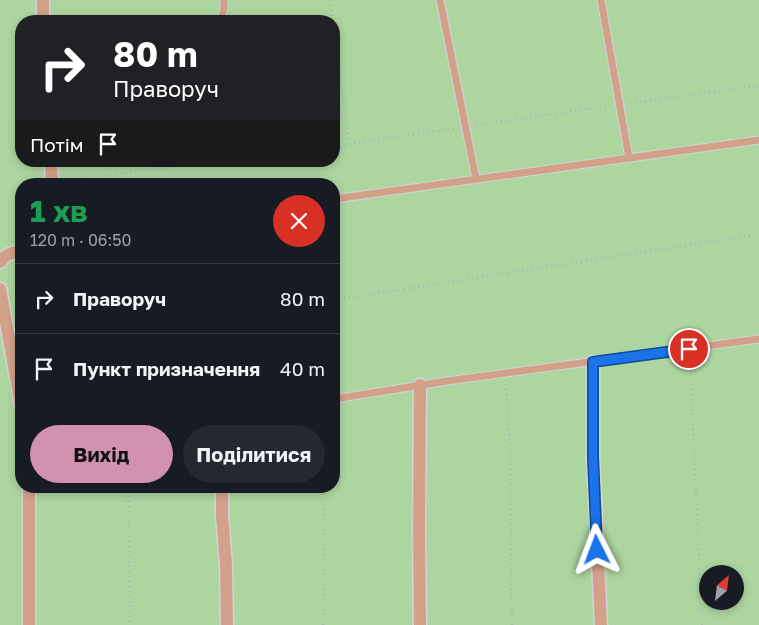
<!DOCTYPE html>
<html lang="uk">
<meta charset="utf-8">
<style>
body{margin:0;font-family:"Golos Text",sans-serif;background:#242831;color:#f1f3f6;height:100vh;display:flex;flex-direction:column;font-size:19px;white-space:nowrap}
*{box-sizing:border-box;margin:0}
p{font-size:16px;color:#9ea1a6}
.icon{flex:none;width:28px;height:28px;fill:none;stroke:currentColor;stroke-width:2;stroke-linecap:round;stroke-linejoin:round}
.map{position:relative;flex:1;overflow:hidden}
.sheet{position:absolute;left:15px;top:178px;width:325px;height:315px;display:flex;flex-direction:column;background:#171b24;border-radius:20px;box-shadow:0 2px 8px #0003}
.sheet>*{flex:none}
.hud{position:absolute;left:15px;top:15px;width:325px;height:152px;border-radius:20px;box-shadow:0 2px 8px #0003;background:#202124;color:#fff;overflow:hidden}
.needle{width:32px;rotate:28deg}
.tools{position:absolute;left:699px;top:565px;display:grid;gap:10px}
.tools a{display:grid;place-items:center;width:45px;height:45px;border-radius:50%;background:#171b24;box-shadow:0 2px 8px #0003;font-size:25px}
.pin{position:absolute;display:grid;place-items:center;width:42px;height:42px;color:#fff;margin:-21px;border:2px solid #fff;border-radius:50%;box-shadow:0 1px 5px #0007}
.me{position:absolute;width:55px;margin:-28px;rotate:357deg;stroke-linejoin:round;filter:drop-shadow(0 0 4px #0008)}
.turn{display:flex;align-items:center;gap:18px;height:105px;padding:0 15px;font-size:22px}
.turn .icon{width:65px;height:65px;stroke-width:2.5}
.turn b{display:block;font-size:35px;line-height:42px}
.then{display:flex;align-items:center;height:48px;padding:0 15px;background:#0003;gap:10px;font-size:19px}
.round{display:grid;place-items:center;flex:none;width:52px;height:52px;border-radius:26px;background:#242831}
.headline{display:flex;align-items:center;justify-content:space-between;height:85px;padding:0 15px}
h1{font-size:30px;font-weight:700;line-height:38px;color:#1e9e55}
.button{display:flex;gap:10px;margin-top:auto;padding:10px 15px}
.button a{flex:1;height:58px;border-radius:30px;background:#d192b0;color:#111;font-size:20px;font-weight:700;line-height:58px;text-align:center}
.button a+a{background:#242831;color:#f1f3f6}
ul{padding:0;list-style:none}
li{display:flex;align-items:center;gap:15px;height:70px;padding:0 15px;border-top:1px solid #363941}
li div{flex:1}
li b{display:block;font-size:19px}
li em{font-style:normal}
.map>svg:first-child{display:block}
.green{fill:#add5a0;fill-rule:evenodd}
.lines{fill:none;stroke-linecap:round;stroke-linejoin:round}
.service-casing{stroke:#d0d5db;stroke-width:9}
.minor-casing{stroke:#d0d5db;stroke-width:15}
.path{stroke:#adb2b7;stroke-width:2.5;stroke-dasharray:1 4;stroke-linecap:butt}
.service{stroke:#d3a189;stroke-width:7}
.minor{stroke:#d3a189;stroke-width:12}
.route-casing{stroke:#114b97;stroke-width:12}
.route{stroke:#1a73e8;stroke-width:9}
</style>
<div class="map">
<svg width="759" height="625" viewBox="0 0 759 625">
<rect width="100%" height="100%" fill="#f2f8ff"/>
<path class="green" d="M0,0H759V625H0ZM21,21H334V161H21ZM21,184H334V486H21ZM708,574H735V601H708Z"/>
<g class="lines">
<g class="service-casing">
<g id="service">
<polyline points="440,0 476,179"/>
<polyline points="601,0 629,158"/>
<polyline points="221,21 224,8 224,0"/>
<polyline points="334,199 759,140"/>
<polyline points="334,399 447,381 759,339"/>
</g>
</g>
<g class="minor-casing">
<g id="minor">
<polyline points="43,0 43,21"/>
<polyline points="51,161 52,184"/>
<path d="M0,262C5,254 12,253 21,251"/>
<polyline points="0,289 21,405"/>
<polyline points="593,362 593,457 601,625"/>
<polyline points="420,385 419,531 420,625"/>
<polyline points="222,486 222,515 226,565 227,625"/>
<polyline points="29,625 29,486"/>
</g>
</g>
<g class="path">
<polyline points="330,0 333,21"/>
<polyline points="334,29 349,143"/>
<polyline points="630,103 759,86"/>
<polyline points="476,125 609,106"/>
<polyline points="334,146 456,128"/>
<polyline points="66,180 213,161"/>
<polyline points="334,300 759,234"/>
<polyline points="690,359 702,625"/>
<polyline points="506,384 510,443 512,625"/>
<polyline points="128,486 130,625"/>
<polyline points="323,625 323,486"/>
</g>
<use href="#service" class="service"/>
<use href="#minor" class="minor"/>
</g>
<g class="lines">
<g class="route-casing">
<polyline id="route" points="597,550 593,457 593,362 689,349"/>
</g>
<use href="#route" class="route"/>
</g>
</svg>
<div class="tools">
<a><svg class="needle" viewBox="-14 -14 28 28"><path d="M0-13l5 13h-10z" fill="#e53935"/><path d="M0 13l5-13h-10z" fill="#9ea1a6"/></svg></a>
</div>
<div class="pin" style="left:689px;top:349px;background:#d93025"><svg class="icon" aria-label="arrive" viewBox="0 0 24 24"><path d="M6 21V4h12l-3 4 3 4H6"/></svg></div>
<svg class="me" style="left:597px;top:550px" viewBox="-20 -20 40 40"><path d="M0-17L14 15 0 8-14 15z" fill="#1a73e8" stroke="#fff" stroke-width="4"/></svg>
<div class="hud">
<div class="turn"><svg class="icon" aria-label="right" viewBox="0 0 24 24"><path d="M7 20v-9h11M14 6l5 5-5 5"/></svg><div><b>80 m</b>Праворуч</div></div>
<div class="then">Потім<svg class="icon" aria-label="arrive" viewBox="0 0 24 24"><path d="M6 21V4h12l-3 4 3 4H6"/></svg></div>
</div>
<section class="sheet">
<div class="headline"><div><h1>1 хв</h1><p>120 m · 06:50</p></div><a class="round" style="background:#d93025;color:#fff"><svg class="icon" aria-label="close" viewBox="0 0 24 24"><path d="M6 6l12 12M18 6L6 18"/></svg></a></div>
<ul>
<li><svg class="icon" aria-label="right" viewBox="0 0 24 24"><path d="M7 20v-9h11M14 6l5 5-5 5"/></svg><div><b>Праворуч</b></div><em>80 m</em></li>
<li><svg class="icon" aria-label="arrive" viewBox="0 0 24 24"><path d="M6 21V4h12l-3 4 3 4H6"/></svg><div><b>Пункт призначення</b></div><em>40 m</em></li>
</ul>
<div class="button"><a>Вихід</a><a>Поділитися</a></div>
</section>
</div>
